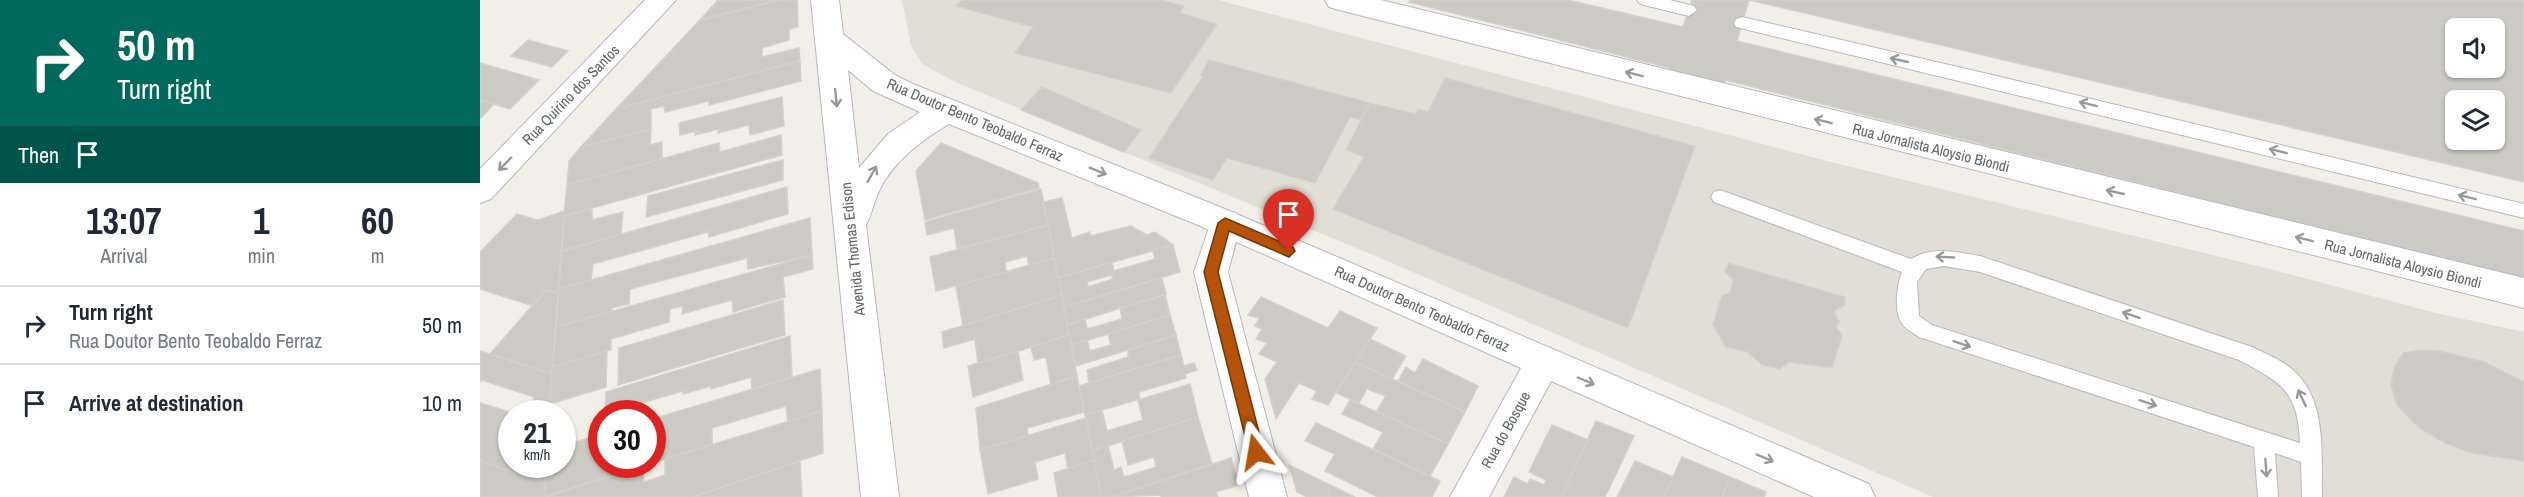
<!DOCTYPE html>
<style>
body{margin:0;font-family:"Archivo Narrow",sans-serif;background:#f6f6f7;color:#1f2937;height:100vh;display:flex;flex-direction:column;font-size:22px;white-space:nowrap}
*{box-sizing:border-box;margin:0}
p{font-size:20px;color:#747a83}
.icon{flex:none;width:33px;height:33px;fill:none;stroke:currentColor;stroke-width:2;stroke-linecap:round;stroke-linejoin:round}
.map{position:relative;flex:1;overflow:hidden}
.side{display:flex;flex-direction:column;background:#fff;width:480px}
.side>*{flex:none}
.banner{background:#00695c;color:#fff;overflow:hidden}
.buttons{position:absolute;left:1965px;top:18px;display:grid;gap:12px}
.buttons a{display:grid;place-items:center;width:60px;height:60px;border-radius:9px;background:#fff;box-shadow:0 2px 4px #0004;font-size:30px}
.speed{position:absolute;left:18px;top:400px;display:flex;gap:12px;font-size:30px;font-weight:700;text-align:center}
.speed>*{display:grid;place-content:center;width:78px;height:78px;border-radius:50%;background:#fff;box-shadow:0 2px 4px #0004;line-height:1}
.speed small{font-size:15px;font-weight:400}
.speed .limit{border:9px solid #d22;background:#fff;color:#111}
.pin{position:absolute;display:grid;place-items:center;width:51px;height:51px;color:#fff;margin:-62px -26px;border-radius:50% 50% 50% 0;rotate:-45deg;box-shadow:0 0 6px #0007}
.pin .icon{rotate:45deg}
.me{position:absolute;width:66px;margin:-33px;rotate:346deg;stroke-linejoin:round;filter:drop-shadow(0 0 4px #0008)}
.turn{display:flex;align-items:center;gap:21px;height:126px;padding:0 18px;font-size:27px}
.turn .icon{width:78px;height:78px;stroke-width:2.5}
.turn b{display:block;font-size:42px;line-height:51px}
.then{display:flex;align-items:center;height:57px;padding:0 18px;background:#0003;gap:12px;font-size:22px}
.eta{display:flex;justify-content:space-evenly;align-items:center;height:102px;text-align:center}
.eta b{font-size:36px;font-weight:700;line-height:42px}
ul{padding:0;list-style:none}
li{display:flex;align-items:center;gap:18px;height:78px;padding:0 18px;border-top:2px solid #e0e1e3}
li div{flex:1}
li b{display:block;font-size:22px}
li em{font-style:normal}
main{display:flex;flex:1;min-height:0}
.map>svg:first-child{display:block}
.education{fill:#e1ded6}
.building{fill:#cccac5;stroke:#d6d1c6;stroke-width:1.5;fill-rule:evenodd}
.lines{fill:none;stroke-linecap:round;stroke-linejoin:round}
.service-casing{stroke:#b5b8bc;stroke-width:2}
.minor-casing{stroke:#b5b8bc;stroke-width:2}
.tertiary-casing{stroke:#b5b8bc;stroke-width:2}
.service{fill:#fff;fill-rule:evenodd}
.minor{fill:#fff;fill-rule:evenodd}
.tertiary{fill:#fff;fill-rule:evenodd}
.oneway{stroke:#979a9d}
.route{fill:#b45309;stroke:#753606;stroke-width:1.5}
.labels{text-anchor:middle;stroke-width:5;stroke-linejoin:round;paint-order:stroke}
.street-label{font-size:15px;fill:#5f6368;stroke:#fff}
</style>
<main>
<section class="side">
<div class="banner">
<div class="turn"><svg class="icon" aria-label="right" viewBox="0 0 24 24"><path d="M7 20v-9h11M14 6l5 5-5 5"/></svg><div><b>50 m</b>Turn right</div></div>
<div class="then">Then<svg class="icon" aria-label="arrive" viewBox="0 0 24 24"><path d="M6 21V4h12l-3 4 3 4H6"/></svg></div>
</div>
<div class="eta">
<div><b>13:07</b><p>Arrival</p></div>
<div><b>1</b><p>min</p></div>
<div><b>60</b><p>m</p></div>
</div>
<ul>
<li><svg class="icon" aria-label="right" viewBox="0 0 24 24"><path d="M7 20v-9h11M14 6l5 5-5 5"/></svg><div><b>Turn right</b><p>Rua Doutor Bento Teobaldo Ferraz</p></div><em>50 m</em></li>
<li><svg class="icon" aria-label="arrive" viewBox="0 0 24 24"><path d="M6 21V4h12l-3 4 3 4H6"/></svg><div><b>Arrive at destination</b></div><em>10 m</em></li>
</ul>
</section>
<div class="map">
<svg width="2044" height="497" viewBox="0 0 2044 497">
<rect width="100%" height="100%" fill="#f1efe8"/>
<polygon class="education" points="422,0 738,0 1347,161 1794,270 1956,313 2044,332 2044,497 1453,497 893,255 475,82 442,64 431,45"/>
<g class="building">
<polygon points="238,0 300,0 220,20"/>
<polygon points="300,0 317,0 318,27 309,29 309,40 282,48 282,57 319,48 320,61 136,109 220,20"/>
<polygon points="482,0 680,0 704,6 700,13 737,24 691,93 535,53 553,27 476,6"/>
<path d="M930,0H1088L1203,27L1212,0H2044V182L1269,0L1257,41L2044,231V279L1245,80L1242,93L1186,79L1190,68L929,2ZM1976,28H2014V68H1976ZM1976,100H2014V140H1976Z"/>
<polygon points="48,40 88,51 72,67 31,56"/>
<polygon points="729,60 890,103 881,120 870,117 835,183 747,158 733,180 669,158 723,76 721,75"/>
<polygon points="320,61 321,81 229,105 229,101 185,112 184,106 171,109 171,129 101,147 136,109"/>
<polygon points="0,63 59,80 30,109 0,100"/>
<polygon points="965,78 1215,146 1148,328 853,209 884,157 866,150 890,103 936,114 938,109 948,112"/>
<polygon points="562,87 661,130 644,152 541,110"/>
<polygon points="302,97 304,126 270,135 269,125 238,133 239,129 215,135 216,131 200,135 199,123"/>
<polygon points="0,100 14,104 0,119"/>
<polygon points="171,129 170,145 182,142 182,159 87,185 89,161 101,147"/>
<polygon points="301,135 302,155 84,216 87,185 239,143 240,152"/>
<polygon points="461,143 558,183 559,188 445,220 436,171"/>
<polygon points="303,160 303,180 166,217 168,196"/>
<polygon points="307,187 308,214 229,237 228,232 113,264 111,280 79,289 82,251"/>
<polygon points="561,189 568,225 477,249 474,228 447,235 445,222"/>
<polygon points="582,198 592,238 610,232 610,236 651,226 667,235 675,232 693,245 578,278 563,202"/>
<polygon points="112,209 112,220 143,212 141,234 82,251 84,216"/>
<polygon points="84,211 78,293 66,290 53,306 0,289 0,252 37,214 58,220"/>
<polygon points="330,218 332,255 268,269 267,258 150,289 149,304 132,308 132,312 76,327 79,289"/>
<polygon points="568,225 574,258 549,265 547,256 525,262 526,272 456,291 450,257"/>
<path d="M693,245L700,272L584,307L578,278L632,262L634,271L675,259L673,250ZM631,275L633,279L608,287L607,282Z"/>
<polygon points="332,255 333,269 303,277 305,297 253,312 252,300 202,314 203,306 190,309 189,322 131,339 131,350 72,367 76,327"/>
<polygon points="574,258 582,295 483,326 476,286"/>
<polygon points="1248,263 1365,297 1365,305 1354,311 1359,322 1356,327 1362,335 1352,368 1309,362 1300,369 1282,365 1268,352 1246,347 1233,325 1242,295 1250,293 1253,280 1245,272"/>
<polygon points="682,278 686,294 587,325 584,307"/>
<polygon points="66,290 78,293 72,374 10,354"/>
<polygon points="582,295 589,335 498,364 495,339 464,348 462,332"/>
<polygon points="685,295 690,315 592,345 587,325 605,319 607,329 642,319 640,308"/>
<polygon points="781,297 848,328 860,311 897,328 848,405 832,399 837,391 819,383 796,419 785,379 797,362 779,354 787,343 776,339 782,329 775,326 779,318 768,315"/>
<polygon points="303,300 305,335 138,385 139,348"/>
<polygon points="690,315 696,335 596,366 592,345 607,340 610,351 631,345 628,334"/>
<polygon points="589,335 597,376 571,385 566,357 554,360 551,347"/>
<polygon points="696,335 701,355 609,383 607,370 648,357 648,350"/>
<polygon points="310,336 312,377 272,389 271,377 231,389 231,386 203,394 203,391 148,407 147,414 125,414 126,392"/>
<polygon points="890,339 926,356 912,379 875,362"/>
<polygon points="1941,350 1960,351 2004,362 2044,382 2044,461 1992,453 1965,443 1939,428 1917,405 1911,385 1914,367 1923,353"/>
<polygon points="0,351 72,374 69,414 50,414 54,397 2,380 0,382"/>
<polygon points="127,351 126,387 70,404 72,367"/>
<polygon points="538,351 543,380 493,397 488,366"/>
<polygon points="701,355 704,366 714,363 717,370 705,374 706,378 659,392 660,399 605,415 599,386"/>
<polygon points="943,359 998,386 985,412 918,381 926,367 935,373"/>
<polygon points="875,362 985,412 968,444 896,412 906,396 887,389 879,403 856,393"/>
<polygon points="340,369 342,411 308,422 306,406 232,428 232,445 172,463 172,419"/>
<polygon points="597,376 604,412 547,428 548,436 500,450 496,408"/>
<polygon points="710,384 718,417 612,451 605,415 622,410 627,431 663,420 658,400"/>
<polygon points="870,400 968,444 950,476 893,449 903,432 862,414"/>
<polygon points="0,403 37,414 32,414 32,465 66,465 65,483 0,461"/>
<polygon points="342,411 343,453 213,497 65,497 163,466 164,482 185,475 185,459"/>
<polygon points="718,417 732,464 631,497 621,497 612,451 628,445 634,470 641,467 644,477 676,467 674,457 648,465 642,441"/>
<polygon points="606,418 614,460 588,469 585,453 555,462 558,479 508,494 500,450"/>
<polygon points="1116,421 1154,436 1125,497 1081,497"/>
<polygon points="836,423 960,481 952,497 898,497 845,471 855,454 825,441"/>
<polygon points="1072,425 1108,440 1081,497 1024,497 1034,477 1048,484 1050,479 1064,485 1066,480 1049,472"/>
<polygon points="122,434 122,465 166,465 65,496 66,465 82,465 82,446"/>
<polygon points="1202,457 1250,477 1242,497 1184,497"/>
<polygon points="751,458 759,485 736,492 738,497 681,497 681,495 631,497"/>
<polygon points="614,460 621,497 578,497 574,473"/>
<polygon points="0,461 65,483 65,497 0,497"/>
<polygon points="320,461 322,497 213,497"/>
<polygon points="1155,461 1193,477 1184,497 1137,497"/>
<polygon points="809,465 850,485 849,497 827,497 817,492"/>
<polygon points="1250,477 1286,492 1284,497 1242,497"/>
<polygon points="850,485 875,497 849,497"/>
</g>
<g class="lines">
<g class="service-casing">
<g id="service">
<polygon points="1157,0 1190,0 1214,6 1217,10 1209,16 1160,4"/>
<polygon points="1262,17 1521,77 2044,204 2044,218 1256,27 1254,23 1256,19"/>
<path d="M1240,190L1431,259C1453,246 1477,252 1500,256L1772,347C1788,355 1807,362 1819,376C1847,407 1841,459 1842,497H1822L1821,462L1795,453L1798,497H1778L1774,447L1439,337C1434,333 1427,330 1423,325C1413,313 1417,285 1422,272L1234,202L1231,197L1234,192ZM1464,266L1500,272L1759,360C1802,383 1818,391 1820,443L1452,325L1439,316L1437,282L1446,269Z"/>
</g>
</g>
<g class="minor-casing">
<polygon id="minor" points="745,210 756,213 761,223 748,272 807,497 769,497 714,272 734,213"/>
</g>
<g class="tertiary-casing">
<g id="tertiary">
<polygon points="165,0 196,0 11,199 0,203 0,169"/>
<path d="M331,0H359L363,34L415,75L433,84L740,207L1389,484L1395,497H1334L1071,381L1009,497H970L1041,368L718,225L469,124C442,140 415,160 400,189C394,201 392,214 386,225L419,497H381ZM368,70L393,91L440,112L408,134L379,168Z"/>
<polygon points="845,0 901,0 2044,278 2044,308 859,10 849,7"/>
</g>
</g>
<use href="#service" class="service"/>
<use href="#minor" class="minor"/>
<use href="#tertiary" class="tertiary"/>
</g>
<defs><path id="oneway-shaft" d="M-6 0H5M1.5-3L5.5 0L1.5 3" fill="none" stroke-width="1.6" stroke-linecap="round" stroke-linejoin="round" transform="scale(1.5)"/></defs>
<g class="oneway">
<use href="#oneway-shaft" transform="translate(1419 60) rotate(-167)"/>
<use href="#oneway-shaft" transform="translate(1154 74) rotate(-166)"/>
<use href="#oneway-shaft" transform="translate(356 98) rotate(84)"/>
<use href="#oneway-shaft" transform="translate(1608 104) rotate(-166)"/>
<use href="#oneway-shaft" transform="translate(1343 121) rotate(-166)"/>
<use href="#oneway-shaft" transform="translate(1798 151) rotate(-166)"/>
<use href="#oneway-shaft" transform="translate(25 164) rotate(134)"/>
<use href="#oneway-shaft" transform="translate(618 171) rotate(22)"/>
<use href="#oneway-shaft" transform="translate(392 174) rotate(-60)"/>
<use href="#oneway-shaft" transform="translate(1635 192) rotate(-167)"/>
<use href="#oneway-shaft" transform="translate(1987 197) rotate(-166)"/>
<use href="#oneway-shaft" transform="translate(1824 239) rotate(-166)"/>
<use href="#oneway-shaft" transform="translate(1465 257) rotate(-177)"/>
<use href="#oneway-shaft" transform="translate(1651 315) rotate(-161)"/>
<use href="#oneway-shaft" transform="translate(1482 344) rotate(18)"/>
<use href="#oneway-shaft" transform="translate(1106 381) rotate(23)"/>
<use href="#oneway-shaft" transform="translate(1822 398) rotate(-115)"/>
<use href="#oneway-shaft" transform="translate(1668 403) rotate(18)"/>
<use href="#oneway-shaft" transform="translate(1285 458) rotate(23)"/>
<use href="#oneway-shaft" transform="translate(1786 468) rotate(86)"/>
</g>
<polygon class="route" points="745,218 813,247 815,251 809,257 749,231 738,272 784,452 782,457 776,459 771,457 769,452 724,272 738,223"/>
<g class="labels">
<g class="street-label">
<text transform="translate(91 95) rotate(-46)" y="5">Rua Quirino dos Santos</text>
<text transform="translate(495 120) rotate(23)" y="5">Rua Doutor Bento Teobaldo Ferraz</text>
<text transform="translate(1451 148) rotate(14)" y="5">Rua Jornalista Aloysio Biondi</text>
<text transform="translate(373 249) rotate(-96)" y="5">Avenida Thomas Edison</text>
<text transform="translate(1923 264) rotate(14)" y="5">Rua Jornalista Aloysio Biondi</text>
<text transform="translate(942 309) rotate(24)" y="5">Rua Doutor Bento Teobaldo Ferraz</text>
<text transform="translate(1026 430) rotate(-61)" y="5">Rua do Bosque</text>
</g>
</g>
</svg>
<div class="buttons">
<a><svg class="icon" aria-label="sound" viewBox="0 0 24 24"><path d="M4 9h4l5-4v14l-5-4H4zM17 9q2 3 0 6"/></svg></a>
<a><svg class="icon" aria-label="layers" viewBox="0 0 24 24"><path d="M12 4l9 5-9 5-9-5zM3 14l9 5 9-5"/></svg></a>
</div>
<div class="speed"><div>21<small>km/h</small></div><div class="limit">30</div></div>
<div class="pin" style="left:809px;top:251px;background:#d93025"><svg class="icon" aria-label="arrive" viewBox="0 0 24 24"><path d="M6 21V4h12l-3 4 3 4H6"/></svg></div>
<svg class="me" style="left:776px;top:452px" viewBox="-20 -20 40 40"><path d="M0-17L14 15 0 8-14 15z" fill="#b45309" stroke="#fff" stroke-width="4"/></svg>
</div>
</main>
